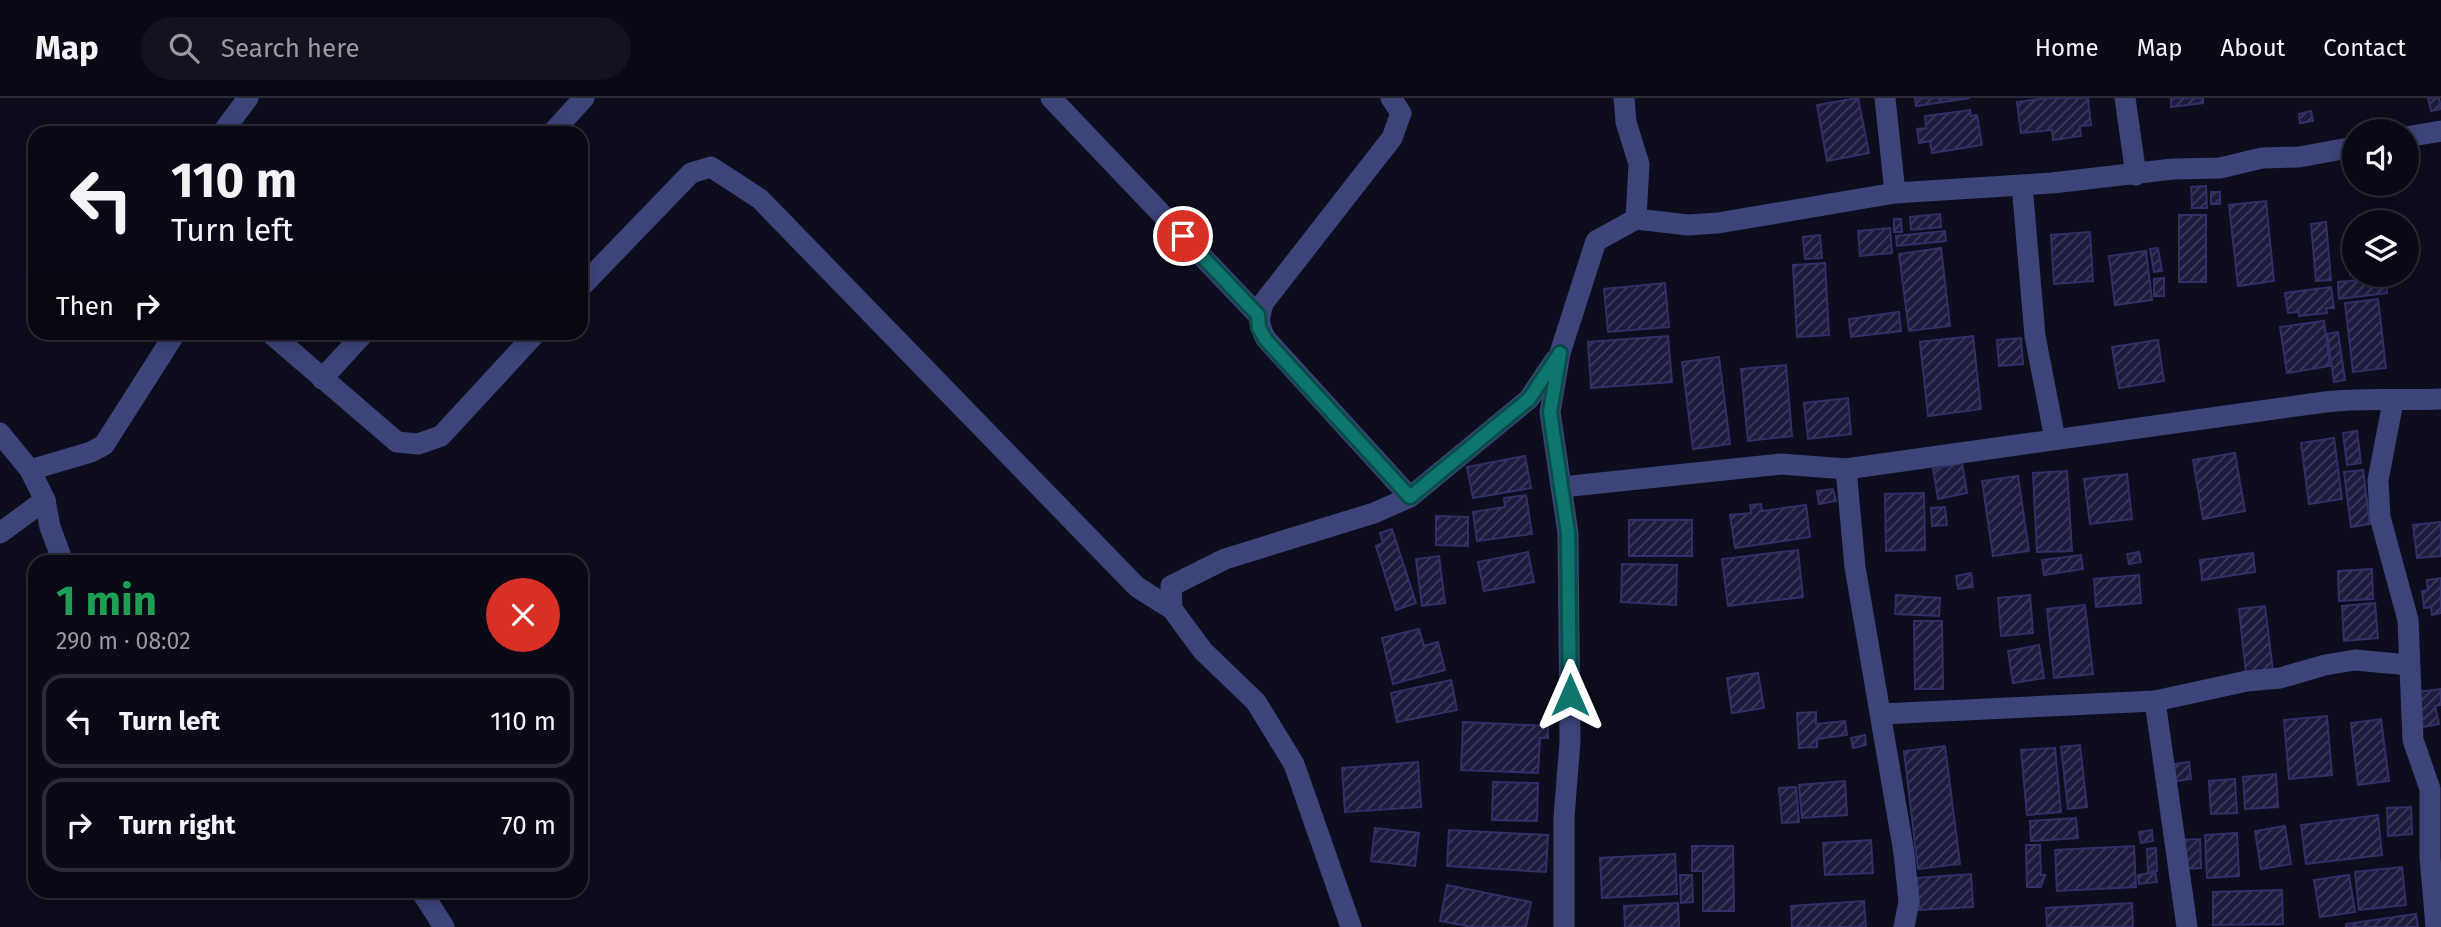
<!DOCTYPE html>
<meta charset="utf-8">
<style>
body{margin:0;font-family:"Fira Sans",sans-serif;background:#13131f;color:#f1f3f6;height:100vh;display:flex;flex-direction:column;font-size:26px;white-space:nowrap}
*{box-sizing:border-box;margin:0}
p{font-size:23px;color:#999aa1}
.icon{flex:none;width:38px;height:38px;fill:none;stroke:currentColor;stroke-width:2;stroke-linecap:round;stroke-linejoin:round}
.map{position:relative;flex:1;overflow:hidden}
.side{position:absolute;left:28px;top:457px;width:560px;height:343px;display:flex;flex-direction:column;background:#0a0a16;border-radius:21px;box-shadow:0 4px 18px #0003,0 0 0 2px #2a2b35}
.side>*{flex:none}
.hud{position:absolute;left:28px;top:28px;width:560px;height:214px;border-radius:21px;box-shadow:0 4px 18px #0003,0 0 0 2px #2a2b35;background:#0a0a16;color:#f1f3f6;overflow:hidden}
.buttons{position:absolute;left:2342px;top:21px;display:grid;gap:14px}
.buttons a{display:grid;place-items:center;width:77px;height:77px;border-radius:50%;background:#0a0a16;box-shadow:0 4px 18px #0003,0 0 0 2px #2a2b35;font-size:35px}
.pin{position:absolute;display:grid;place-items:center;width:60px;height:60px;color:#fff;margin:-30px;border:4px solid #fff;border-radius:50%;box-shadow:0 2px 7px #0007}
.me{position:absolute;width:77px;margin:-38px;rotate:0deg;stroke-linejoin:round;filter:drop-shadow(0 0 5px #0008)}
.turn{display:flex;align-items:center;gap:24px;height:147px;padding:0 28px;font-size:32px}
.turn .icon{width:91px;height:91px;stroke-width:2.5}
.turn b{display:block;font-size:49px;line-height:60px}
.then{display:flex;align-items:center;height:66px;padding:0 28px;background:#0003;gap:14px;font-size:26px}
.round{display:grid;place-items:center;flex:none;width:74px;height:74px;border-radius:37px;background:#13131f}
.head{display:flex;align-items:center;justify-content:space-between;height:119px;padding:0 28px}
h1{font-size:42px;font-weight:700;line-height:52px;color:#1e9e55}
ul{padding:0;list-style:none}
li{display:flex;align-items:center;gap:21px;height:94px;margin:0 14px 10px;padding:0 14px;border:4px solid #2a2b35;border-radius:21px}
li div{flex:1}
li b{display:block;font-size:26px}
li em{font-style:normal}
header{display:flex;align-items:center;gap:42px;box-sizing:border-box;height:98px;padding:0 35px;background:#0a0a16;border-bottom:2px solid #2a2b35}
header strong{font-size:33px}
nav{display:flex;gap:38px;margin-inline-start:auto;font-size:24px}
.search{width:490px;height:63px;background:#13131f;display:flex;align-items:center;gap:18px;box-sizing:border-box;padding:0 24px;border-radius:38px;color:#999aa1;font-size:26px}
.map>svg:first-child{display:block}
.building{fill:url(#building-hatch);stroke:#302f68;stroke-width:2}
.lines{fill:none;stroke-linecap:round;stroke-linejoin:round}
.minor{stroke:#3c447a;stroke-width:21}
.route-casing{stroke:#0a4d48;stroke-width:18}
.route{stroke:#0f766e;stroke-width:12}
</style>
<header>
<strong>Map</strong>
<div class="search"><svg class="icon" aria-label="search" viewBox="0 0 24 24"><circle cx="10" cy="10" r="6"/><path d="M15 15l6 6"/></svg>Search here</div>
<nav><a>Home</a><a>Map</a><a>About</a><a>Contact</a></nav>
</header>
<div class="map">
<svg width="2441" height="829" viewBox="0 0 2441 829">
<defs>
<pattern id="building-hatch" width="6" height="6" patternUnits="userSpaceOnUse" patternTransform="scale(1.75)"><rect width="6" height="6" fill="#1c1b3d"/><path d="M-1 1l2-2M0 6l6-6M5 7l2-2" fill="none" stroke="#3c3b5a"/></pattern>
</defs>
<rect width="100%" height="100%" fill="#0d0d1e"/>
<g class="building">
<polygon points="1858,0 1869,55 1827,63 1817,7"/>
<polygon points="1915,0 1970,0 1916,8"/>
<polygon points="2048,0 2088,0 2091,27 2080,28 2081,38 2053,42 2052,32 2021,35 2017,4"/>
<polygon points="2171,0 2203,0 2203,5 2171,9"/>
<polygon points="2428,0 2439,0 2441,11 2431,13"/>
<polygon points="1970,12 1971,18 1977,17 1982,47 1932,55 1930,43 1919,45 1917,31 1926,30 1925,18"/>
<polygon points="2311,13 2313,23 2300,25 2299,16"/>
<polygon points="2206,88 2207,110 2192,110 2191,89"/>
<rect x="2211" y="94" width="9" height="12"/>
<polygon points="2266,103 2274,183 2238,188 2229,107"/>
<polygon points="1940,116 1941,129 1911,132 1910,119"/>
<rect x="2179" y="117" width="27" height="67"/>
<polygon points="1894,121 1901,121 1902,134 1894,134"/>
<polygon points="2326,124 2331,182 2316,183 2311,126"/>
<polygon points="1890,130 1892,155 1860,158 1858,133"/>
<polygon points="2353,132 2354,132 2354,177 2356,177 2350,177 2346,139 2353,138"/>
<polygon points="1945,133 1946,143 1897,148 1896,138"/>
<polygon points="2090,134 2093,183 2054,186 2051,137"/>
<polygon points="1820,137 1822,160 1805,161 1803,139"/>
<polygon points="1941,150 1950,228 1909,233 1899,156"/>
<polygon points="2158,150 2162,173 2154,174 2150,151"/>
<polygon points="2146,153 2152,202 2115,207 2109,158"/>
<polygon points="1825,165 1829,237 1797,239 1793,167"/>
<polygon points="2360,177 2386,179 2387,195 2339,201 2338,184 2361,182"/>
<polygon points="2164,180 2164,198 2154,198 2154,181"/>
<polygon points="1665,185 1669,229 1608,234 1604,191"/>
<polygon points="2331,189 2334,210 2326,210 2327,215 2299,218 2299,214 2288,215 2285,195"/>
<polygon points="2378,201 2386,270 2353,274 2345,205"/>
<polygon points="1899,214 1901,233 1851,239 1849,221"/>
<polygon points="2324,223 2330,268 2287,275 2280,229"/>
<polygon points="2338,234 2345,282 2334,284 2327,236"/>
<polygon points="1668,238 1672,284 1591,290 1588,244"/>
<polygon points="1973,238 1981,311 1928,318 1920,244"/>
<polygon points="2021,240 2023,266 1999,268 1997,242"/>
<polygon points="2158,242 2164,283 2119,290 2112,249"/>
<polygon points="1719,259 1730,346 1693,351 1682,264"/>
<polygon points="1786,267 1792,338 1748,343 1741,271"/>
<polygon points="1848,300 1851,336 1808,341 1804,305"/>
<polygon points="2357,333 2361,365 2347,367 2343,335"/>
<polygon points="2334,340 2342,401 2309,406 2301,345"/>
<polygon points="2235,355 2245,413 2203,421 2193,362"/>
<polygon points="1525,358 1531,390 1473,400 1467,369"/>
<polygon points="1962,365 1967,395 1938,401 1933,371"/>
<polygon points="2363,372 2370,426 2351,429 2344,374"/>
<polygon points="2067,373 2072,453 2037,454 2033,375"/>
<polygon points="2127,376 2132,421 2090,426 2084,381"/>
<polygon points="2018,378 2029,453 1993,458 1982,383"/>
<polygon points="1833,391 1836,403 1819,406 1817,393"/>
<polygon points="1924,395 1925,452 1886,453 1885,396"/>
<polygon points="1526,397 1532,436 1477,443 1473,414 1505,409 1504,400"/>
<polygon points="1761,406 1762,413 1806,407 1810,439 1735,450 1730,417 1751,415 1750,407"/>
<polygon points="1945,409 1947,427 1932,428 1931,410"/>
<polygon points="1436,418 1468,419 1468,448 1436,447"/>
<rect x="1629" y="422" width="63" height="36"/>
<polygon points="2441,424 2441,458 2417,460 2413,427"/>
<polygon points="1392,431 1416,505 1396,512 1376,448 1383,445 1380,435"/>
<polygon points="1798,452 1803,499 1728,508 1722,461"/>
<polygon points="1528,454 1534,484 1484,493 1478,464"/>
<polygon points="2139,454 2141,464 2129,466 2127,456"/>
<polygon points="2253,455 2255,474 2202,482 2200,462"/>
<polygon points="2081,457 2083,471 2044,477 2042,462"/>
<polygon points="1439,458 1445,505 1422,508 1416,461"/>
<polygon points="1622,466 1677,467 1676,507 1621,504"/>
<polygon points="2372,471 2373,501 2339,503 2338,473"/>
<polygon points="1971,475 1973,489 1958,491 1956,478"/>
<polygon points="2139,477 2141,505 2096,509 2094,481"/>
<polygon points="2441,480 2441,515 2432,517 2431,509 2424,510 2422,493 2428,492 2427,482"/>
<polygon points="1896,497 1940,500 1939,518 1895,516"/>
<polygon points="2030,497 2033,535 2001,538 1998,500"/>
<polygon points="2375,505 2378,540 2344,543 2342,508"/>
<polygon points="2085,507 2093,576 2054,580 2047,511"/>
<polygon points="2265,508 2273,573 2246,576 2239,511"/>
<polygon points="1914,523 1942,523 1943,591 1915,591"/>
<polygon points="1419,531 1424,548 1438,544 1445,572 1393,586 1382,540"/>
<polygon points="2039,547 2044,580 2013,585 2008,553"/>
<polygon points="1758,575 1764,610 1732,615 1727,580"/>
<polygon points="1451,582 1457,612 1397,624 1391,595"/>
<polygon points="2441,591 2441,607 2435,608 2439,626 2423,629 2417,594"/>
<polygon points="1816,614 1816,626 1845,623 1847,637 1817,641 1817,649 1799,650 1797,615"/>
<polygon points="2327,618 2332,677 2289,681 2284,622"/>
<polygon points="2381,621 2389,683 2358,687 2351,625"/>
<polygon points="1463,624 1548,628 1548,640 1540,640 1538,675 1461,672"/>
<polygon points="1865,637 1866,647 1853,650 1851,640"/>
<polygon points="2080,647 2087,709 2068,711 2061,649"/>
<polygon points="1945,648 1960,766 1918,771 1904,653"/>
<polygon points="2055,650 2061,714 2027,717 2021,652"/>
<polygon points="1418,664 1421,709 1345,714 1342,670"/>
<polygon points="2189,664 2191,681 2176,683 2174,666"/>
<polygon points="2276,676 2278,709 2245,711 2243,679"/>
<polygon points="2235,681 2237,715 2211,716 2209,683"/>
<polygon points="1845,683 1847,717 1802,720 1799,687"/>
<polygon points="1493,684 1538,685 1537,723 1492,722"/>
<polygon points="1796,689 1799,724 1782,725 1779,690"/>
<polygon points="2411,709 2412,736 2388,738 2387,710"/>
<polygon points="2378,717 2382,757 2306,766 2301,727"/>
<polygon points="2076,720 2078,740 2031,743 2030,723"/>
<polygon points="2285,728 2291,766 2261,771 2255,733"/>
<polygon points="1375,730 1419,735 1415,768 1371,763"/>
<polygon points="1449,732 1548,737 1546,774 1447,768"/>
<polygon points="2152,732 2153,743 2141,745 2139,734"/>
<polygon points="2237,735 2239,778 2207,780 2205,737"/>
<polygon points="2200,741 2201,770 2182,771 2181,742"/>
<polygon points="1871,742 1873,775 1825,777 1823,745"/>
<polygon points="2026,747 2040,747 2041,777 2045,777 2041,789 2027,789"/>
<polygon points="1692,748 1733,748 1734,813 1703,813 1703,773 1692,773"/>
<polygon points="2134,748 2136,789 2057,793 2055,752"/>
<polygon points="2156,750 2157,773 2148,774 2147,751"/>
<polygon points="1675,756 1677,796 1602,800 1600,760"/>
<polygon points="2402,769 2406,807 2359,812 2355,774"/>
<polygon points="2155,774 2157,784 2139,786 2138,777"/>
<polygon points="1971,776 1973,809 1919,812 1917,780"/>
<polygon points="1680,777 1692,777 1693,804 1681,805"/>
<polygon points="2349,777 2355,814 2320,819 2314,782"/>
<polygon points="1447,787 1531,804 1526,829 1473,829 1440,823"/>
<polygon points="2282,792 2283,826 2213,827 2213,794"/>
<polygon points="1864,803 1866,829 1792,829 1791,808"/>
<polygon points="1678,805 1679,829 1625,829 1624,808"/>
<polygon points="2132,805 2133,829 2047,829 2046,810"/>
<polygon points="2416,816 2418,829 2346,829 2346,826"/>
</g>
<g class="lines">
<g class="minor">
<polyline points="1051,0 1258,217"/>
<path d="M1391,0L1401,15L1392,40L1264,204C1258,219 1258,227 1266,241L1410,399"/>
<polyline points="1885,0 1895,95"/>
<polyline points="2125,0 2136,77"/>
<polyline points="222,35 248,0"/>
<polyline points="552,35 584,0"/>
<polyline points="2406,39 2441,33"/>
<polyline points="2022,87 2035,238 2055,341"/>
<polyline points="1636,121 1688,127 1718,125 1895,95 2052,85 2173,71 2220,70 2262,60 2299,59 2354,49"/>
<polyline points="581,189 691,75 711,69 760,101 1137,489 1172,511"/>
<polyline points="269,234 397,344 418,346 441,338 537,234"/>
<polyline points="322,281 365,234"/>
<polyline points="2393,304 2378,382 2380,419 2408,522 2413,642 2430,691 2430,759 2436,829"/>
<polyline points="0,335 30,372 45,402 50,429 63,464"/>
<polyline points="1846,371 1855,469 1904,755 1909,804 1904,829"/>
<polyline points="30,372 91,354 104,347 176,234"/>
<path d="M1562,389L1781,366L1846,371L2325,304C2364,299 2402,303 2441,301"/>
<polyline points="0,435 45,402"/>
<polyline points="2155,603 2187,829"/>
<polyline points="1881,616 2155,603 2247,583 2280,580 2325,567 2355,562 2409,567"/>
<polyline points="421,793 444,829"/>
<polyline points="1351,829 1294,666 1256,604 1203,553 1172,511 1171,488 1225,461 1374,415 1410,399 1529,301 1555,262"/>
<polyline points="1564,829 1564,719 1570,644 1568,435 1550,314 1560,255 1596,143 1636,121 1639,66 1626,24 1624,0"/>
</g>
</g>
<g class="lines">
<g class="route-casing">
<polyline id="route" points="1183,138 1258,217 1259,230 1266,242 1410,399 1529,301 1560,255 1550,314 1568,435 1570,597"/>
</g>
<use href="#route" class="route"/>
</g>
</svg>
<div class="buttons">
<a><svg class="icon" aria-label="sound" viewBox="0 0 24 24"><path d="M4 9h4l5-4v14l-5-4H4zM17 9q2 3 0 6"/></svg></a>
<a><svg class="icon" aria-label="layers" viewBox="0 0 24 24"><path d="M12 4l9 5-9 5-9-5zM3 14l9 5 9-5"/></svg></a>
</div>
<div class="pin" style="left:1183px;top:138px;background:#d93025"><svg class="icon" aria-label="arrive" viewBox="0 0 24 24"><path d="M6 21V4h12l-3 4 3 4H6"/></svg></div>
<svg class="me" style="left:1570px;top:597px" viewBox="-20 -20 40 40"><path d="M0-17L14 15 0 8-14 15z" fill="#0f766e" stroke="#fff" stroke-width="4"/></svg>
<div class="hud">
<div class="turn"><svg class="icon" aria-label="left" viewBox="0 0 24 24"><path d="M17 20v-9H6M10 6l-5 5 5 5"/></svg><div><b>110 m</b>Turn left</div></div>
<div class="then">Then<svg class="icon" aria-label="right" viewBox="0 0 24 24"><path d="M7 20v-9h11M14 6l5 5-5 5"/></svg></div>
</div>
<section class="side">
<div class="head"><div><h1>1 min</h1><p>290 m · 08:02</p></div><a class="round" style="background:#d93025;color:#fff"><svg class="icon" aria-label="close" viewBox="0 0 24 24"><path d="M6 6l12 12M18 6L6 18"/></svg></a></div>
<ul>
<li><svg class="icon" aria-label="left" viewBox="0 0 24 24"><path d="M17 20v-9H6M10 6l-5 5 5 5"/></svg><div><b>Turn left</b></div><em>110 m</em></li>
<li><svg class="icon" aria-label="right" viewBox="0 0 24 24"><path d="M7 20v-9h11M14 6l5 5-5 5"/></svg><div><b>Turn right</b></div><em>70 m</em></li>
</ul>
</section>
</div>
